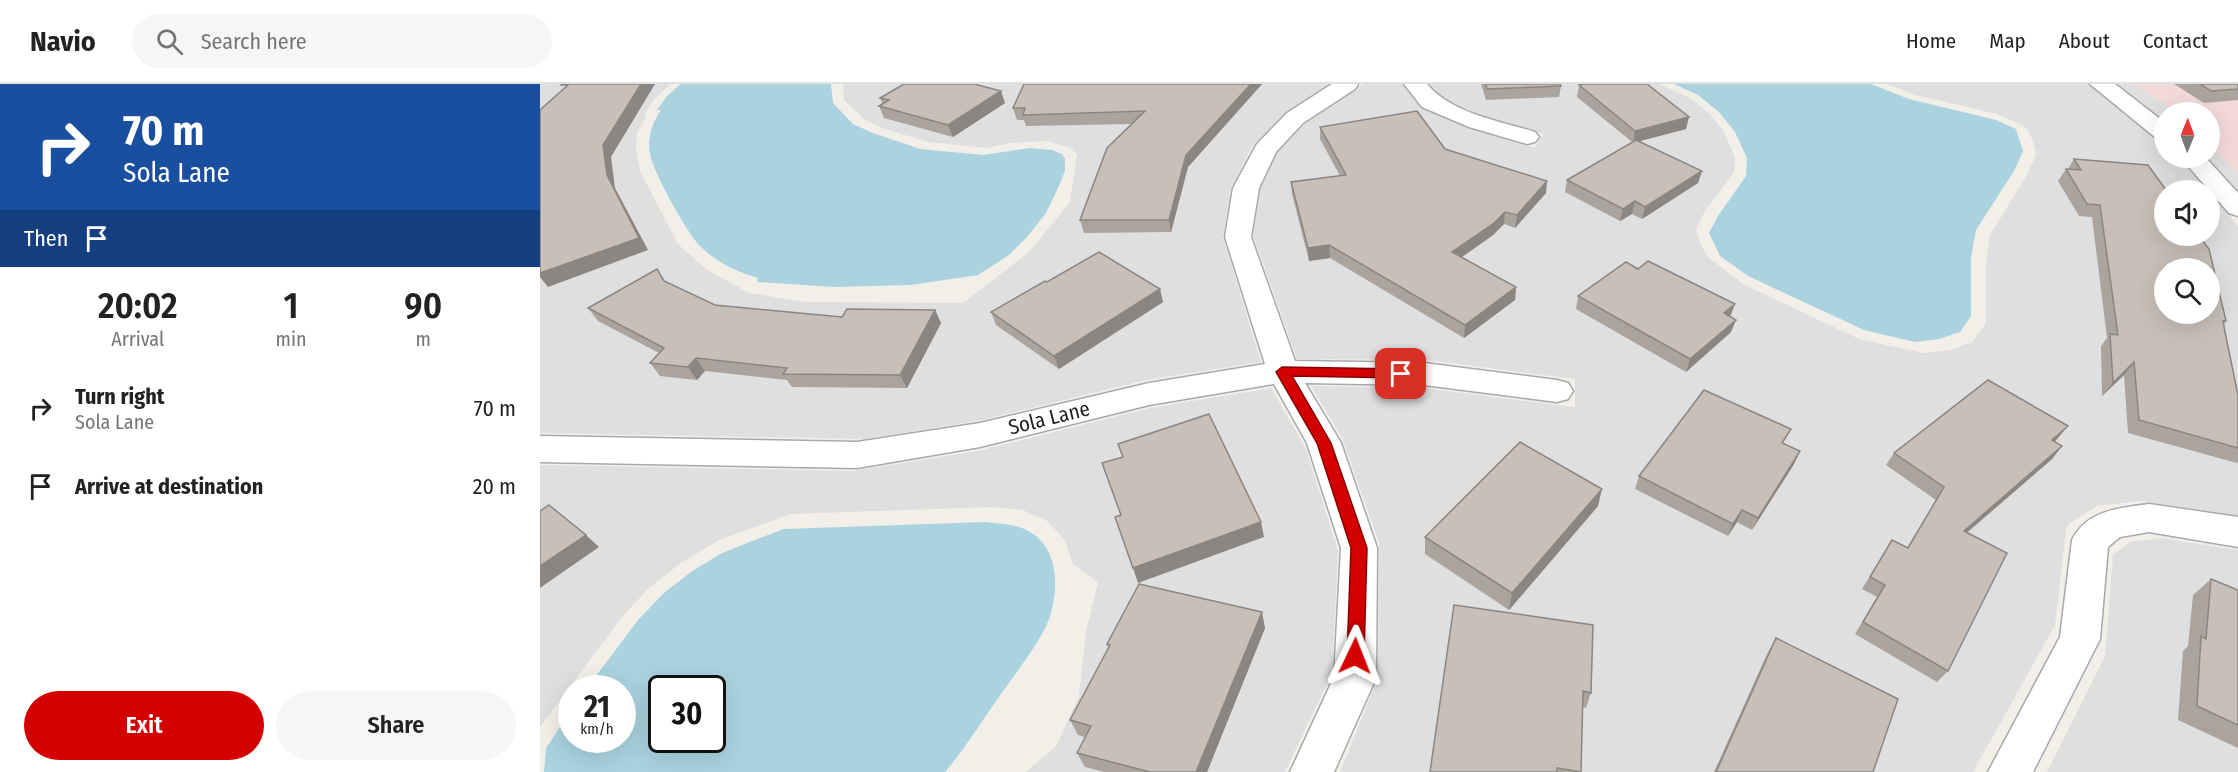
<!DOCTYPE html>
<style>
body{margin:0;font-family:"Fira Sans Condensed",sans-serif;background:#f6f6f6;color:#222;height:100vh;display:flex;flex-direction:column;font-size:22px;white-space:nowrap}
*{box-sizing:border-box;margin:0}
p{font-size:20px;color:#767676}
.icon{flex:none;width:33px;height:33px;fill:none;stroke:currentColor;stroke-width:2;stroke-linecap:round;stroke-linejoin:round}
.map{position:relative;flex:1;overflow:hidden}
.details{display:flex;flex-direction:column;background:#fff;width:540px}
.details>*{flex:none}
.guide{background:#1a4fa0;color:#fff;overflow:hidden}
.needle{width:39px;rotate:1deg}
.buttons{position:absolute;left:1614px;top:18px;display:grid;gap:12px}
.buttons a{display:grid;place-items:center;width:66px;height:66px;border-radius:50%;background:#fff;box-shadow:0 6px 24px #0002;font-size:30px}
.speed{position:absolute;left:18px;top:591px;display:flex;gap:12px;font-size:30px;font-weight:700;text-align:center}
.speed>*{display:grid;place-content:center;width:78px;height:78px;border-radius:50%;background:#fff;box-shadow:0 6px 24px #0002;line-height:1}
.speed small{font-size:15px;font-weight:400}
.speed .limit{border:3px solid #111;border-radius:9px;background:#fff;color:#111}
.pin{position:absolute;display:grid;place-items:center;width:51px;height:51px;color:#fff;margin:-26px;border-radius:12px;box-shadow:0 3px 9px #0006}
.me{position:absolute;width:66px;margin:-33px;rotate:2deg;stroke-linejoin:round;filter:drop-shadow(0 0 4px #0008)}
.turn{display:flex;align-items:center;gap:21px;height:126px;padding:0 24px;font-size:27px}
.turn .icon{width:78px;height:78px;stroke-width:2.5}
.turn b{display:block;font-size:42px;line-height:51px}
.then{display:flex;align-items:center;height:57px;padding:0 24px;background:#0003;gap:12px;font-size:22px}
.eta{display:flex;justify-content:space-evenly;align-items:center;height:102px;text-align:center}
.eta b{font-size:36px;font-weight:600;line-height:42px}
.primary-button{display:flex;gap:12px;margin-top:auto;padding:12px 24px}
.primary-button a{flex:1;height:69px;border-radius:36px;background:#d40000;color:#fff;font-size:24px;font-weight:600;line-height:69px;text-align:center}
.primary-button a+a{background:#f6f6f6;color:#222}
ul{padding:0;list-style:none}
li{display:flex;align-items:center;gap:18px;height:78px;padding:0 24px}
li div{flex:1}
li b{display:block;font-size:22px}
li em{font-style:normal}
header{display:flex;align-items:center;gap:36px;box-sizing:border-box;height:84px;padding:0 30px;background:#fff;border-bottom:2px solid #e0e0e0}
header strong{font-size:28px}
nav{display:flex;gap:33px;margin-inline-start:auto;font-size:21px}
.search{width:420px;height:54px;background:#f6f6f6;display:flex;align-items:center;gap:15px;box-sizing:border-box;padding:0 21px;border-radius:33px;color:#767676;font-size:22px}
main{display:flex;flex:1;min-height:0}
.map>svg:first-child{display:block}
.residential{fill:#e0dfdf;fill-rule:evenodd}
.commercial{fill:#f2dad9}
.water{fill:#aad3df;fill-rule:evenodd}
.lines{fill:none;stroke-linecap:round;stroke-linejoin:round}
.minor-casing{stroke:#a9a9a9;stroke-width:3}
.minor{fill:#fff;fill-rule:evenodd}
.wall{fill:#aba49e}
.shaded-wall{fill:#8b8681}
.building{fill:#c7bfb8;stroke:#8b8681;stroke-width:1.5;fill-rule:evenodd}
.route{fill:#d40000;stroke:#8a0000;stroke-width:1.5}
.labels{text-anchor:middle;stroke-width:4.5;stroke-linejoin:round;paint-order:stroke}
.street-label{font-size:21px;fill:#222;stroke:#fff}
</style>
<header>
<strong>Navio</strong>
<div class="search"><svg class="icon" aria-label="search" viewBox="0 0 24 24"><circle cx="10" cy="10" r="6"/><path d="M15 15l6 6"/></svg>Search here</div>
<nav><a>Home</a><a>Map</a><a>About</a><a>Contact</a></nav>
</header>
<main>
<section class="details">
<div class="guide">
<div class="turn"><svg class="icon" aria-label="right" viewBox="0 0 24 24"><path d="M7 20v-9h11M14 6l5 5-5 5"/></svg><div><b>70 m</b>Sola Lane</div></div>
<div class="then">Then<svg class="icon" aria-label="arrive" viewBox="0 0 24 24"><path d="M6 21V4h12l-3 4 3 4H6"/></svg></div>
</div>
<div class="eta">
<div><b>20:02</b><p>Arrival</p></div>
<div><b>1</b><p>min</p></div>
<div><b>90</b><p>m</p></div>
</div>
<ul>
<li><svg class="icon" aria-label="right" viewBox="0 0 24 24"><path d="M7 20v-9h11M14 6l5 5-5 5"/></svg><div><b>Turn right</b><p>Sola Lane</p></div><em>70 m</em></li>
<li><svg class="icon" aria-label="arrive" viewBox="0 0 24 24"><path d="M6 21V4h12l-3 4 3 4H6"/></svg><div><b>Arrive at destination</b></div><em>20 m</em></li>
</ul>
<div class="primary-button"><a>Exit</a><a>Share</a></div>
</section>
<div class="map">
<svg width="1698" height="688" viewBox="0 0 1698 688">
<rect width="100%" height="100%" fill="#f2efe9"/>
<g class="residential">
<polygon points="0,0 131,0 115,14 105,29 106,32 97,50 96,65 100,87 138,160 167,186 209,209 266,218 423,219 489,168 530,118 537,71 531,64 508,57 470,59 447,64 388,58 342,44 324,35 304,16 303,0 791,0 746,30 712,63 691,104 683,153 721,278 606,296 442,336 324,355 0,349"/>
<path d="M823,0H862L882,23L932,44L994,64L1004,50L944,32L900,13L889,0H1119L1150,14L1170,30L1184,48L1195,73L1194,88L1165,127L1156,145L1161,161L1168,173L1203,200L1319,255L1383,269L1411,266L1432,258L1446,239V179L1450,151L1487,91L1496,71L1493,57L1487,45L1482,41L1457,30L1372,10L1346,0H1549L1624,60V74H1639L1668,106H1624V152H1670V108L1698,142V432L1601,417L1557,422L1529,440L1526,446L1515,541L1433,688H800L838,594L839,458L802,354L771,302L883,304L1035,323V295L887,276L757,275L713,151L720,104L737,67L766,38ZM1624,184H1670V230H1624Z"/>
<polygon points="1574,0 1594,0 1637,28 1624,28 1624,38"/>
<polygon points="1670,61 1698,89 1698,108 1666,74 1670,74"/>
<polygon points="731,304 766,365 798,467 792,589 745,688 486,688 516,662 539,612 546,548 558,499 533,480 525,456 507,437 483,426 451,423 251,430 179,456 141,479 109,504 81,534 0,643 0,381 313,387 438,367 610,324"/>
<polygon points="1621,454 1698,466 1698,688 1507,688 1565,572 1573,471 1590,458"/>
</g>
<polygon class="commercial" points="1594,0 1698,0 1698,89 1670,61 1670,28 1637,28"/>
<g class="water">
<path d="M141,0H291L293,19L313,40L333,49L380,65L443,71L490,64L512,66L522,70L525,75V87L518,104L506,129L487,153L469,171L438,191L371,201L294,203L217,198L218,194C197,188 178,179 161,163C148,151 113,88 110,70C107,54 112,39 121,26H117L127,12Z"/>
<polygon points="1134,0 1331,0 1369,15 1456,36 1476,45 1483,67 1474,87 1436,146 1431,174 1431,232 1420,248 1399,255 1375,258 1324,246 1208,192 1180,172 1169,149 1178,132 1206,92 1207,74 1195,48 1179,28 1158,11"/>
<path d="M446,438C461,440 477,440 490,448C521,466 519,511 507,540C498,561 472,594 459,613C441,638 425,665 405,688H4L6,664L31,627L32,656H82V604H47L98,536L124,509L151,488L180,470L212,457L244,445ZM122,604H172V656H122Z"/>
</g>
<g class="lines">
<g class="minor-casing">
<g id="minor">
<polygon points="792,0 818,0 815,5 763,39 736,68 719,104 711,153 755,277 884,279 1017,296 1028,299 1033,307 1028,315 1017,318 884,301 765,299 801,359 837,464 836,594 794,688 750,688 794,593 801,464 767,359 734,300 609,321 440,363 317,384 0,378 0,352 317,358 440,339 609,299 725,280 685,153 693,104 717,60 747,29"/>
<path d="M864,0H887C911,29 959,37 995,48L999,53L995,58L987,60L929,43L882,23Z"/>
<polygon points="1550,0 1575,0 1624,38 1624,56 1616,54"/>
<polygon points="1641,74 1666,74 1698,109 1698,132 1689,129"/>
<path d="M1609,420L1698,433V463L1609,448L1580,453L1568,463L1560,555L1493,688H1448L1520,553L1532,456C1547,426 1579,424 1609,420Z"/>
</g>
</g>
<use href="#minor" class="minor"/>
</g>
<g class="wall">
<polygon points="722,0 648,83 631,148 544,149 540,136 592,40 486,42 484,36 477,36 473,24"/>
<polygon points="941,0 1020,0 1021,2 1019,13 946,16"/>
<polygon points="1634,0 1698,0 1698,16 1664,19"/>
<polygon points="1039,1 1146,45 1099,57 1162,87 1158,99 1102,135 1092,130 1080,137 1025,108 1027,96 1092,58 1037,13"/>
<polygon points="340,14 465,19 413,53 344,34 339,22 343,20"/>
<polygon points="780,43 905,65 1006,109 975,144 964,140 953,151 922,173 976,203 975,216 924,254 790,174 769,177 752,110 751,98 800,92 780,55"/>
<polygon points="1534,75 1686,237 1684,240 1685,248 1698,311 1698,378 1697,379 1588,349 1584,291 1562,312 1561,262 1567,254 1552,133 1539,132 1518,97 1526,85 1528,85"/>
<polygon points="1098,185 1190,233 1191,248 1146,288 1036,225 1038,212"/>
<polygon points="126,198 175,221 302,233 395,226 401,239 367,304 252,303 247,296 165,287 157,296 120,292 110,279 119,269 58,237 48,224"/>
<polygon points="507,198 623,218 519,285 456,241 451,228"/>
<polygon points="1518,354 1514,358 1522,362 1512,375 1427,449 1408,587 1397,598 1315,550 1337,513 1322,505 1352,456 1367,464 1396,416 1346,381 1354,369"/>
<polygon points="1244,360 1260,367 1254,380 1212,446 1197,438 1188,452 1095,405 1099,392"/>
<polygon points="1058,422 969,526 885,470 885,453"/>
<polygon points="1671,495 1698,506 1698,664 1638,636 1643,567 1648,562 1653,511"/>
<polygon points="914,521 1051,609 1046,624 1043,623 1041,688 890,688"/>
<polygon points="725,544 667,688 564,688 545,683 537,669 545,653 538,651 530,636 568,564 567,560"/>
<polygon points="1236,554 1333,688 1174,688 1227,570"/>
</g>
<g class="shaded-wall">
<polygon points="101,0 115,0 71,73 75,104 108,166 8,203 0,193 0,189 63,61"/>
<polygon points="711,0 722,0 648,83 631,148 629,136 646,71"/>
<polygon points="461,7 465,19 413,53 408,41"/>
<polygon points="1149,33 1146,45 1093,59 1095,47"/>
<polygon points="1162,87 1158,99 1102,135 1105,123"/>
<polygon points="1007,97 1006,109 975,144 977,131"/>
<polygon points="1095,117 1092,130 1080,137 1083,125"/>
<polygon points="965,128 964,140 953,151 912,180 912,168"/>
<polygon points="789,161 790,174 769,177 768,164"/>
<polygon points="976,203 975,216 924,254 925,241"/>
<polygon points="620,205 623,218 519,285 514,272"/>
<polygon points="1195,220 1190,233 1184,229"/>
<polygon points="395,226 401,239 367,304 360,291"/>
<polygon points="1196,236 1191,248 1146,288 1150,275"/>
<polygon points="156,274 165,287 157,296 148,283"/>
<polygon points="1594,278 1584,291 1562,312 1573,299"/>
<polygon points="1528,342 1518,354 1503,369 1512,356"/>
<polygon points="1522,362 1512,375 1414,459 1424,447"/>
<polygon points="1260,367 1254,380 1212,446 1218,434"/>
<polygon points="1062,405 1058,422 969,526 972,509"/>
<polygon points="1202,426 1197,438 1188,452 1193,440"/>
<polygon points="721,438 724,453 598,499 593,484"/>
<polygon points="46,451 59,463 0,504 0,482"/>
<polygon points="722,528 725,544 667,688 656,688"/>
</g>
<g class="building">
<polygon points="22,0 101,0 63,61 67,91 99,154 0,189 0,26 28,1 21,1"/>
<polygon points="364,0 434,0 461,7 408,41 339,22 349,16 340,14"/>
<polygon points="484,0 711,0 646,71 629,136 540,136 567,64 605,27 483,31 485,24 473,24"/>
<polygon points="946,0 1020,0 1021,2 947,5"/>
<polygon points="1044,0 1107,0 1149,33 1095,47 1039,1"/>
<polygon points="1660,0 1698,0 1698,5 1671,7"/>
<polygon points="877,27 905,65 1007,97 977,131 965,128 954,139 912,168 976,203 925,241 789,161 768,164 751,98 806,91 780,43"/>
<polygon points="1096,56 1162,87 1105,123 1095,117 1083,125 1027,96"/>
<path d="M1534,75L1608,81L1626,106H1624V152H1659L1669,165L1686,237H1683L1685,248L1698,311V364L1599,336L1594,278L1573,299L1570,250L1578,251L1560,121L1547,120L1526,85L1541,86ZM1624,184H1670V230H1624Z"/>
<polygon points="559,168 620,205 514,272 451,228 505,197 507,198"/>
<polygon points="1108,177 1195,220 1184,229 1196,236 1150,275 1038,212 1086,178 1098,185"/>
<polygon points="117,185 124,197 175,221 302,233 307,225 395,226 360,291 243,290 247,284 156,274 148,283 110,279 124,264 48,224"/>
<polygon points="1448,296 1528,342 1512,356 1522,362 1424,447 1467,469 1408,587 1323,538 1345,501 1330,493 1352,456 1368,464 1404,403 1354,369"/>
<polygon points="1164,306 1251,345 1242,359 1260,367 1218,434 1202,426 1193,440 1099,392"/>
<polygon points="669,330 721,438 593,484 575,433 581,431 562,379 583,373 578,360"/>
<polygon points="980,358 1062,405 972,509 885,453"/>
<polygon points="9,421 46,451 0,482 0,427"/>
<polygon points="1671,495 1698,506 1698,641 1657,622 1661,552 1666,555"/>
<polygon points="599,500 722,528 656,688 610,688 537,669 551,642 530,636 570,561 567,560"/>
<polygon points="914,521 1053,541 1051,609 1043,607 1041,688 1017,684 1017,688 890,688"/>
<polygon points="1236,554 1358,615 1333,688 1176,688"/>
</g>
<polygon class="route" points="742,283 861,285 867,290 861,294 752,292 791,359 827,464 824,572 821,577 815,580 809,577 807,572 811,464 777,359 736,288"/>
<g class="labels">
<g class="street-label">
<text transform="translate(509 334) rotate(-14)" y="7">Sola Lane</text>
</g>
</g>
</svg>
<div class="buttons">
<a><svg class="needle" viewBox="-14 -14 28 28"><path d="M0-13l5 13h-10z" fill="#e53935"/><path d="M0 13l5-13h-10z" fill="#767676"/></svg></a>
<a><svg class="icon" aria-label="sound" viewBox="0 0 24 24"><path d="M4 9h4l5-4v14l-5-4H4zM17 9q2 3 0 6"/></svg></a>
<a><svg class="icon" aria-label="search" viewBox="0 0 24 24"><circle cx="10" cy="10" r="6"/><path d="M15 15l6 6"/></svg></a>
</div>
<div class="speed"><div>21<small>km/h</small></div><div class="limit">30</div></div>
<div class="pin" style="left:861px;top:290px;background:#d93025"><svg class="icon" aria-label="arrive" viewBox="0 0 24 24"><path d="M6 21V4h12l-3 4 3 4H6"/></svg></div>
<svg class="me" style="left:815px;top:572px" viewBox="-20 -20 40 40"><path d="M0-17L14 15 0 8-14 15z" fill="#d40000" stroke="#fff" stroke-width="4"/></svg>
</div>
</main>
